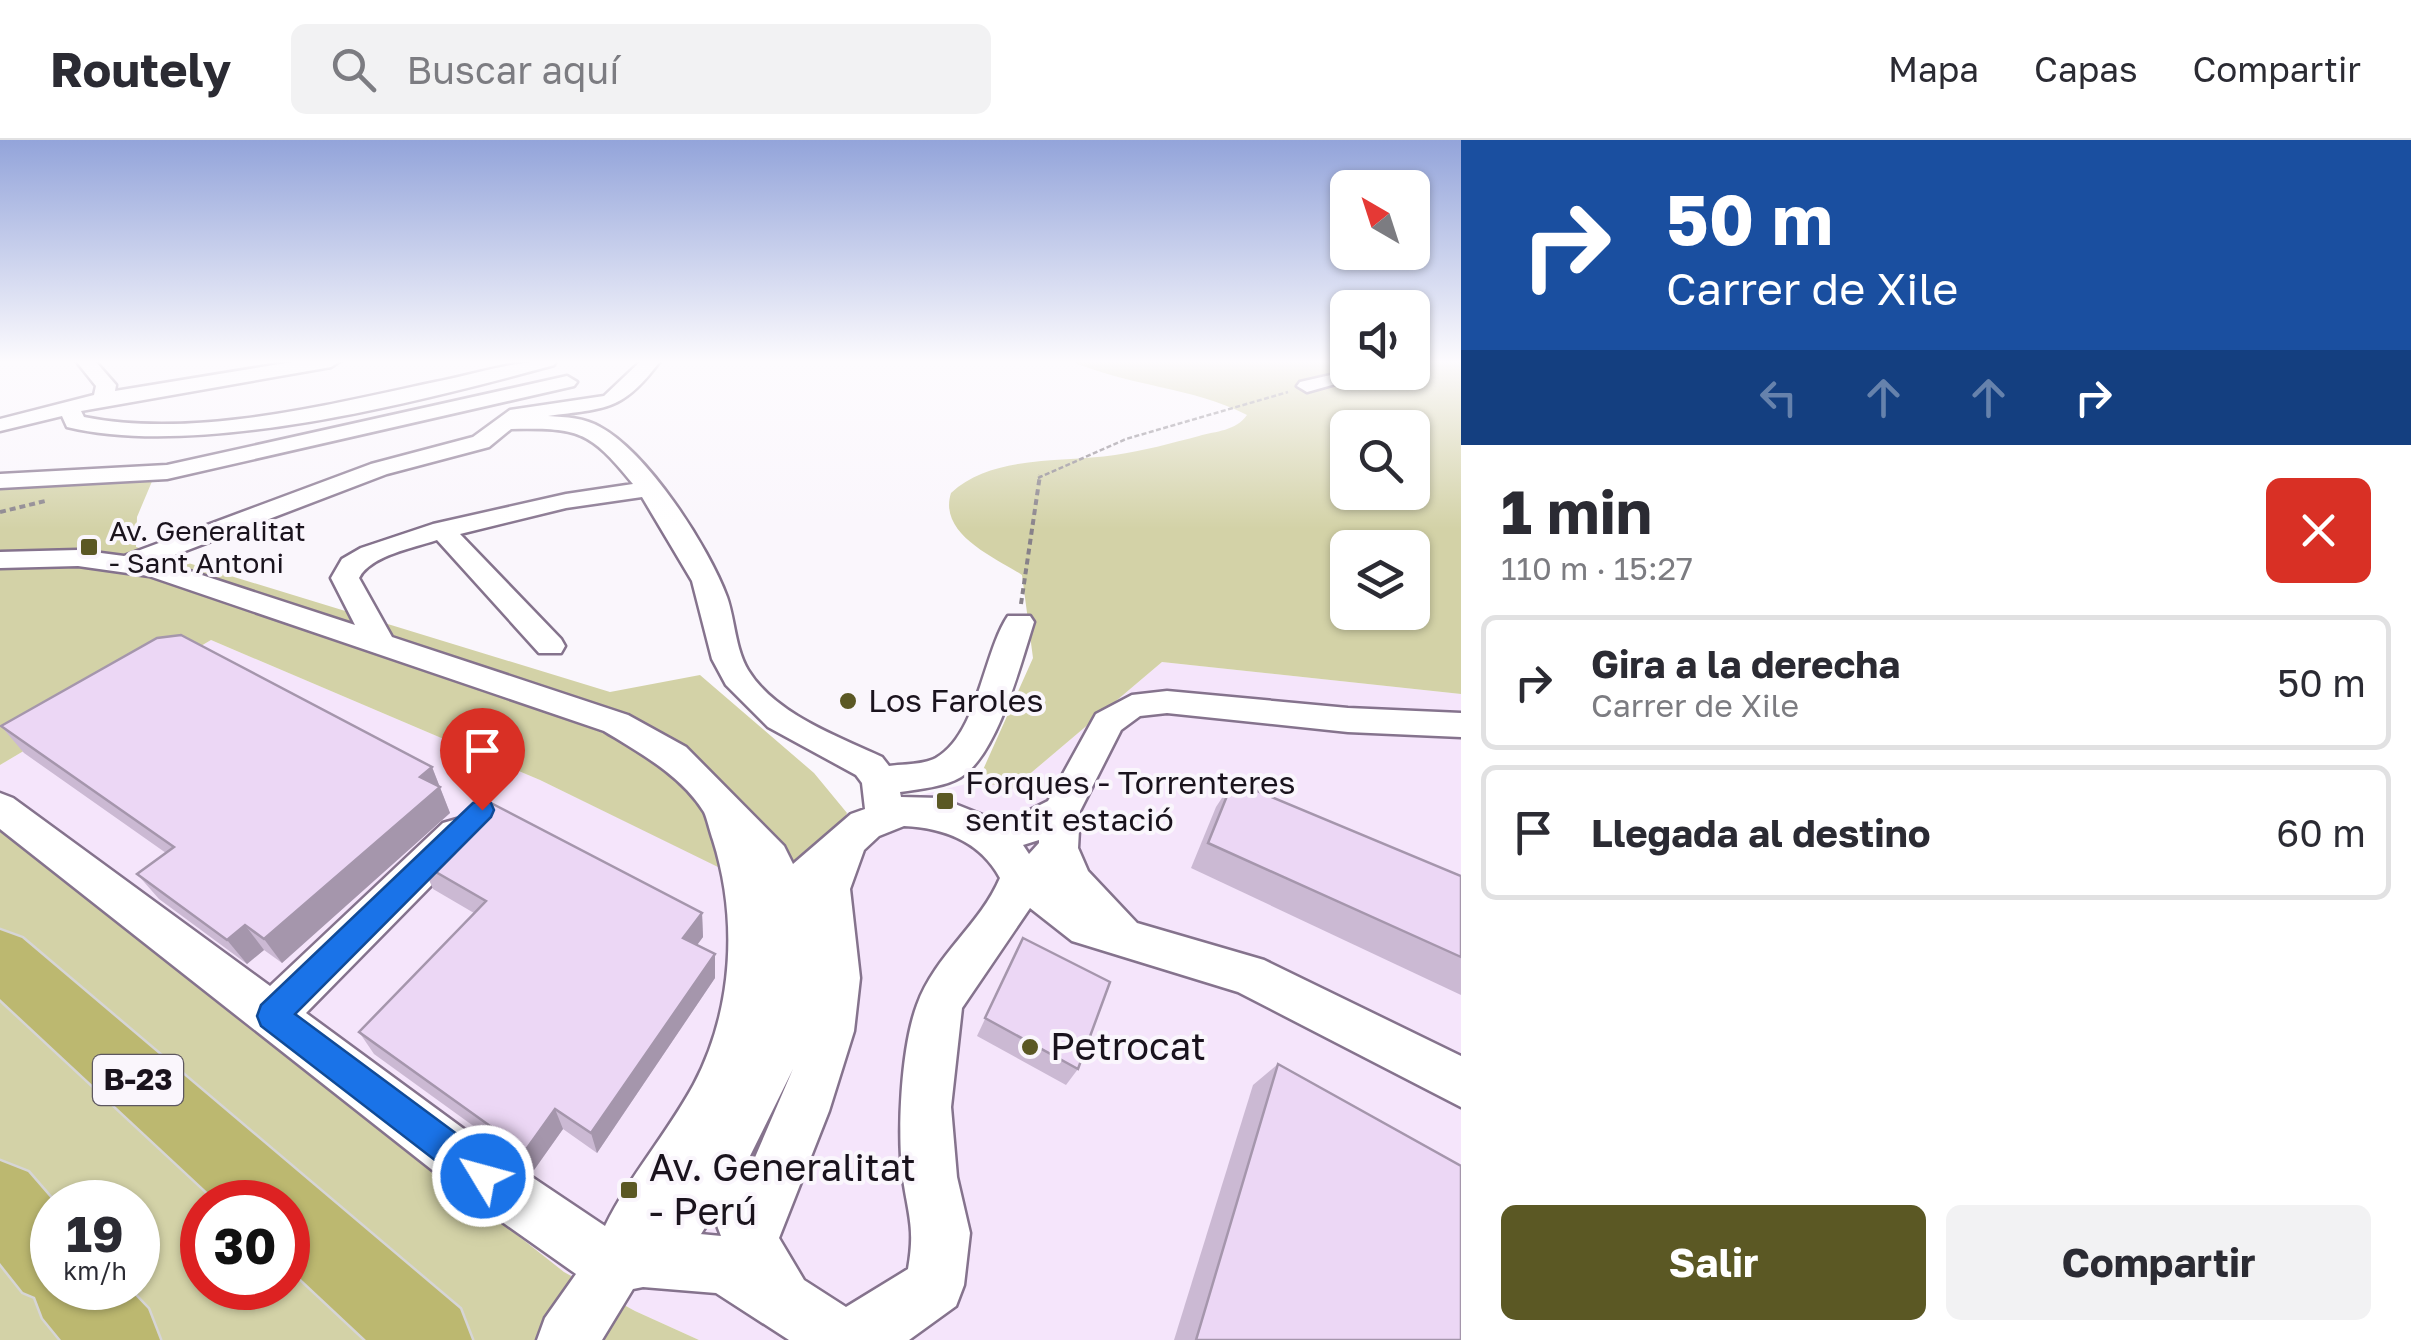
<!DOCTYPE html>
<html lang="es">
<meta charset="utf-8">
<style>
body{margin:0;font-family:"Golos Text",sans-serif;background:#f2f2f3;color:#2b2b33;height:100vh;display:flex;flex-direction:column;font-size:38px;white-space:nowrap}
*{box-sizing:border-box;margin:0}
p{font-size:32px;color:#7c7c81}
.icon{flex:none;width:55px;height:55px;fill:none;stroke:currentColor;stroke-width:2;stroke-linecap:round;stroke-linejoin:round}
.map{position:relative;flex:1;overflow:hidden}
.drawer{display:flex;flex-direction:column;background:#fff;width:950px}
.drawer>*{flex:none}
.guide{background:#1a4fa0;color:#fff;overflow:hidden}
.needle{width:65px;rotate:321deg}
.controls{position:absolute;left:1330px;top:30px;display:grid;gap:20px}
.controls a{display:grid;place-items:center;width:100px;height:100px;border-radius:15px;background:#fff;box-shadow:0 2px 8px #0004;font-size:50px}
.speed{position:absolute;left:30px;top:1040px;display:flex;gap:20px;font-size:50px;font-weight:700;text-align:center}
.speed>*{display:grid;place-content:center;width:130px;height:130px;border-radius:50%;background:#fff;box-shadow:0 2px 8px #0004;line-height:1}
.speed small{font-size:25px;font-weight:400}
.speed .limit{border:15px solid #d22;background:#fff;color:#111}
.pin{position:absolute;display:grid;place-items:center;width:85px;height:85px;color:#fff;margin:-102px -42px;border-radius:50% 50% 50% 0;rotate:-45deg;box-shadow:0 0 10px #0007}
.pin .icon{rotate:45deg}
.me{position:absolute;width:110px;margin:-55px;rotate:307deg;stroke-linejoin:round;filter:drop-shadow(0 0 8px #0008)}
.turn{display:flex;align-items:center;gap:35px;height:210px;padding:0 40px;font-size:45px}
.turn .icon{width:130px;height:130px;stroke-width:2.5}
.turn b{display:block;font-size:70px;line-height:85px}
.lanes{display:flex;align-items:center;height:95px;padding:0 40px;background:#0003;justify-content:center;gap:50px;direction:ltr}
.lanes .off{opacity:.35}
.round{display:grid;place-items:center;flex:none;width:105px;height:105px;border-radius:15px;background:#f2f2f3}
.summary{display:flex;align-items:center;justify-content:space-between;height:170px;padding:0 40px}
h1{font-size:60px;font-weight:700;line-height:75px}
.primary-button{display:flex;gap:20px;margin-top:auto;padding:20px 40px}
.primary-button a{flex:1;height:115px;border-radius:15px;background:#5b5824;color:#fff;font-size:40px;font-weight:700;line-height:115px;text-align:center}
.primary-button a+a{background:#f2f2f3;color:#2b2b33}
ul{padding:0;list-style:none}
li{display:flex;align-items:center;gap:30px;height:135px;margin:0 20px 15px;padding:0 20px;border:5px solid #e1e1e2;border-radius:15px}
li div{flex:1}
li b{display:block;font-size:38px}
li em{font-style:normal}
header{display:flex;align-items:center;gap:60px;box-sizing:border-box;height:140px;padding:0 50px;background:#fff;border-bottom:2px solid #e1e1e2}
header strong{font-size:48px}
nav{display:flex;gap:55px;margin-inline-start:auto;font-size:35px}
.search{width:700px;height:90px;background:#f2f2f3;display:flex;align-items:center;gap:25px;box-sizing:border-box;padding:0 35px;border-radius:15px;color:#7c7c81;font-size:38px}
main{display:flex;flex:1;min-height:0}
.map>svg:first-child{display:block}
.built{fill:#f5e5fb}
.green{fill:#d3d2a7;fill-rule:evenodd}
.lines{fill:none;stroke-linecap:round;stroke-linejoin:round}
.minor-casing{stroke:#85738d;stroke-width:5}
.highway-casing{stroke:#d6d5d6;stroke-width:5}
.path-far1{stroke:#878189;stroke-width:2.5;stroke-dasharray:5 2.5;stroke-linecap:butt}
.path{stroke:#878189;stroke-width:4;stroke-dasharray:6 4;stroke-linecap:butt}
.minor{fill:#fff;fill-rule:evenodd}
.highway{fill:#bcb870;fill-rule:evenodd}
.wall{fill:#cbb9d3}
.shaded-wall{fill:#a596ac}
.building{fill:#ecd7f5;stroke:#a596ac;stroke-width:2.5}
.route{fill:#1a73e8;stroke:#114b97;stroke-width:2.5}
.poi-dot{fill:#5b5824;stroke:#faf6fc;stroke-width:4}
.labels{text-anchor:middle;stroke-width:8;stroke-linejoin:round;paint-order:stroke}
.far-poi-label{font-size:28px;fill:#1a131d;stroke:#faf6fc;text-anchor:start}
.shield{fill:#faf6fc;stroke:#5d5760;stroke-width:2.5}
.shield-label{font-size:30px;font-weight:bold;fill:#1a131d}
.poi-label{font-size:32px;fill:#1a131d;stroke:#faf6fc;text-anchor:start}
.near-poi-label{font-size:38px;fill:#1a131d;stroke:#faf6fc;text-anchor:start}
</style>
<header>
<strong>Routely</strong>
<div class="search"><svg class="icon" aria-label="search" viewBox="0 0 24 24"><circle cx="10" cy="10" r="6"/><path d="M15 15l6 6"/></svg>Buscar aquí</div>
<nav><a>Mapa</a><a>Capas</a><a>Compartir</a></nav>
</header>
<main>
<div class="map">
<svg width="1461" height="1200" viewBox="0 0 1461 1200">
<rect width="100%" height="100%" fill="#faf6fc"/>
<polygon class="built" points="211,500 540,640 800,766 847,673 978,641 1012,649 1162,522 1461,554 1461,1200 699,1200 635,1171 564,1132 0,687 0,625"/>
<g class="green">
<path d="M1071,221H1347L1348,232H1412L1413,221H1461V554L1162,522L1012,649L978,641L1033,518L1022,435C994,417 938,394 951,353C992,314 1063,323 1115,315C1143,311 1172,303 1199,296C1216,291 1236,291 1247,275C1193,247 1127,246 1071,221ZM1348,288H1412V352H1348ZM1348,408H1412V472H1348Z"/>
<polygon points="153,339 137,377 136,407 610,552 700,535 814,633 847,673 800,767 540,640 211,500 0,625 0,349"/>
<path d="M0,687L564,1132L635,1171L699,1200H0ZM52,1062H138V1148H52ZM202,1062H288V1148H202Z"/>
</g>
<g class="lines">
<g class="minor-casing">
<g id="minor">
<path d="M76,221H95L116,245L115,251L298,221H340L331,227L81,271L84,277C193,299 327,265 435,242C476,234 515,220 556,221L554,225C423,261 199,319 67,287L62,276L0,291V279L94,255L96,246Z"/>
<path d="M641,221H660C623,271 607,268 548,276C566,277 585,278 600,287C648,313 708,406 727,457C735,480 735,508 748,530C775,574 837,596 882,617L889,626C903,624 923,625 936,618C978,594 983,513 1008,476H1030L1034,482C1021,522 998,614 961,637C944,647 920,649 900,652L901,657L940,658L990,678L1020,675L1048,661L1096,574L1132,555L1167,551L1348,568L1461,573V597L1348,592L1167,573L1140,576L1121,590L1080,671L1078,708L1088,731L1137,783L1264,820L1461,916V967L1238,852L1072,801L1030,768L962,868L951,967L957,1037L970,1093L964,1145L956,1166L909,1200H789L716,1153L643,1147L633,1149L602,1200H537L545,1178L576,1134L464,1055L0,689V653L13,658L270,846L443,683L457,679L471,683L477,694L471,705L306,873L502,1017L605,1086C630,1035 667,994 694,944C733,870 738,779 713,700C710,692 707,678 704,672C681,635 640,613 604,591L149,436L78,426L0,428V412L78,410L124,416L371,324L473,297L510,270L604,256ZM511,289C579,288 589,290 633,344L566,354L433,384L361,408L342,419L331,438L355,485L159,421L387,334L489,307ZM642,357L692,441L712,519L726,545L768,587L856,635L862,643L865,669L851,674L793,724L784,706L686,607L628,575L392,497L359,438C371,415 414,408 437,400L539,513H561L565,506L561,499L460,394L566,368ZM904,686C944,688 980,701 1000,738C980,785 935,815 917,865C901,908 897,993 903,1039C909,1078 915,1089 908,1129L846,1167L804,1140L779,1098L829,971L854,891L860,838L850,749L864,710L879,696ZM1039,700V703L1029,714L1023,705ZM793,929L750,1029L747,1022ZM713,1075L721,1096L700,1094H701Z"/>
<polygon points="1348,231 1378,232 1307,252 1297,246 1300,242"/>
<polygon points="567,236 577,242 574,246 167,339 0,348 0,334 167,325"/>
</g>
</g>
<g class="highway-casing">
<g id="highway">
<polygon points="0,790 22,798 460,1169 472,1200 366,1200 288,1127 288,1062 218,1062 0,859"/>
<polygon points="0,1021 28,1032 54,1062 52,1148 128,1148 148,1169 160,1200 61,1200 43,1178 35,1157 23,1152 0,1123"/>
</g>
</g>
<polyline class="path-far1" points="1038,338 1126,299 1288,252"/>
<g class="path">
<polyline points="0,372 45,361"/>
<polyline points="1021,464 1040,335"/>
</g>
<use href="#minor" class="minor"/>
<use href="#highway" class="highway"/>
</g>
<g class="wall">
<polygon points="1,586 432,627 450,673 282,823 264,810 247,824 159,759 137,734 166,713 24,613"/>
<polygon points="1233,641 1461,736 1461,855 1191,728 1216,667"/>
<polygon points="422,724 702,773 703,797 697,805 715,814 715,838 597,1013 563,989 534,1030 374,914 359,892 474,773 433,749"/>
<polygon points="1023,798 1078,929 1066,945 977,896"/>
<polygon points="1278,924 1461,1200 1174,1200 1253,945"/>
</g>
<g class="shaded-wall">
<polygon points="432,627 450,673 282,823 264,799 420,637"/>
<polygon points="702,773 703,797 685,821 683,798"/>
<polygon points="245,785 264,810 247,824 227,800"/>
<polygon points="715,814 715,838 597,1013 591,993"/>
<polygon points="555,969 563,989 534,1030 525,1011"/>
</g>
<g class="building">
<polygon points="181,495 432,627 420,637 440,647 264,799 245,785 227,800 137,734 174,707 1,586 157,498"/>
<polygon points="1233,641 1461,736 1461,817 1208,703"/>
<polygon points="489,662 702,773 683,798 715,814 591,993 555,969 525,1011 359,892 486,761 422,724"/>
<polygon points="1023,798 1110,842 1078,929 985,878"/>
<polygon points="1278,924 1461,1026 1461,1200 1196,1200"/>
</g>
<linearGradient id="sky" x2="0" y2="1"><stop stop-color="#93a4da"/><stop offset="0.57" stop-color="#fdfbfe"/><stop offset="1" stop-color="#fdfbfe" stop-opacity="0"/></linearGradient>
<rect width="1461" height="389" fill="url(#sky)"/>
<polygon class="route" points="482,661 491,663 494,670 491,677 295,874 496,1023 501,1036 496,1048 483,1053 471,1048 261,886 257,876 261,865 473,663"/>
<g class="poi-dot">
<rect x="79" y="397" width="20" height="20" rx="5"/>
<circle cx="848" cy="561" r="10"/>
<rect x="935" y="651" width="20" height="20" rx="5"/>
<circle cx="1030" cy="907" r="10"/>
<rect x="619" y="1040" width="20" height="20" rx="5"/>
</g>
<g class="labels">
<g class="far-poi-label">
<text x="109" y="401">Av. Generalitat<tspan x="109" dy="32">- Sant Antoni</tspan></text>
</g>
<rect class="shield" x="93" y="915" width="90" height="50" rx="8"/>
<g class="shield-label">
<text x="138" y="950">B-23</text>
</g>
<g class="poi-label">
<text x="868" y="572">Los Faroles</text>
<text x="965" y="654">Forques - Torrenteres<tspan x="965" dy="37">sentit estació</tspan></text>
</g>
<g class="near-poi-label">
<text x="1050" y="920">Petrocat</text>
<text x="649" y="1041">Av. Generalitat<tspan x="649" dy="44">- Perú</tspan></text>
</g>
</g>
</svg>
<div class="controls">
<a><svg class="needle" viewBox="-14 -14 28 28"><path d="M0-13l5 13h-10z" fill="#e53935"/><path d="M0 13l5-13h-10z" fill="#7c7c81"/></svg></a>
<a><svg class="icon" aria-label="sound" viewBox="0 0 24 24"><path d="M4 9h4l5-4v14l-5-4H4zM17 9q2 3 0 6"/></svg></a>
<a><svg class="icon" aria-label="search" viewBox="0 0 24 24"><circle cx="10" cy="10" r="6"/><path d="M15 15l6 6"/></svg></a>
<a><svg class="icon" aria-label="layers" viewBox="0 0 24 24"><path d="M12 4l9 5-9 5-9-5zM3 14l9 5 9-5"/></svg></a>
</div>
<div class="speed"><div>19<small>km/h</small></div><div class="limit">30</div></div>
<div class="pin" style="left:482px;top:670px;background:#d93025"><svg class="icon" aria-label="arrive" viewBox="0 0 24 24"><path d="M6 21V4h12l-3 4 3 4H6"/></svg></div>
<svg class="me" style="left:483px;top:1036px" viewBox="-20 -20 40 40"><circle r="17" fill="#1a73e8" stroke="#fff" stroke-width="3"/><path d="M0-11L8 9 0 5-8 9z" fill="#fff"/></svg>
</div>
<section class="drawer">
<div class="guide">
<div class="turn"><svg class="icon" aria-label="right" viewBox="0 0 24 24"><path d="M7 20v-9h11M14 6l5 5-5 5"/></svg><div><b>50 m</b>Carrer de Xile</div></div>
<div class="lanes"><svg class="icon off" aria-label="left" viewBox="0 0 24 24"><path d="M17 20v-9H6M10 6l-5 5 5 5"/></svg><svg class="icon off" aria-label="ahead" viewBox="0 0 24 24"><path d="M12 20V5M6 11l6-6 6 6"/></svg><svg class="icon off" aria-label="ahead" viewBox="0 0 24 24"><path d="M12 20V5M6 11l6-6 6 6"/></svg><svg class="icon" aria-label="right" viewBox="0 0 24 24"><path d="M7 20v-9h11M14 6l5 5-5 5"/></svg></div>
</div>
<div class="summary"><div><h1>1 min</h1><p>110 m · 15:27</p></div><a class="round" style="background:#d93025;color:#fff"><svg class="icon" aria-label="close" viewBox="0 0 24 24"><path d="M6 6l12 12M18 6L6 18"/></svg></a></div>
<ul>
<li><svg class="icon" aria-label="right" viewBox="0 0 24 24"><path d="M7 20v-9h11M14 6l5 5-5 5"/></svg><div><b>Gira a la derecha</b><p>Carrer de Xile</p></div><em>50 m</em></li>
<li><svg class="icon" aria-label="arrive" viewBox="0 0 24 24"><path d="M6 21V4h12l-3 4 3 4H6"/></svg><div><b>Llegada al destino</b></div><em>60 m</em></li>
</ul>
<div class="primary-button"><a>Salir</a><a>Compartir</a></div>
</section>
</main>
